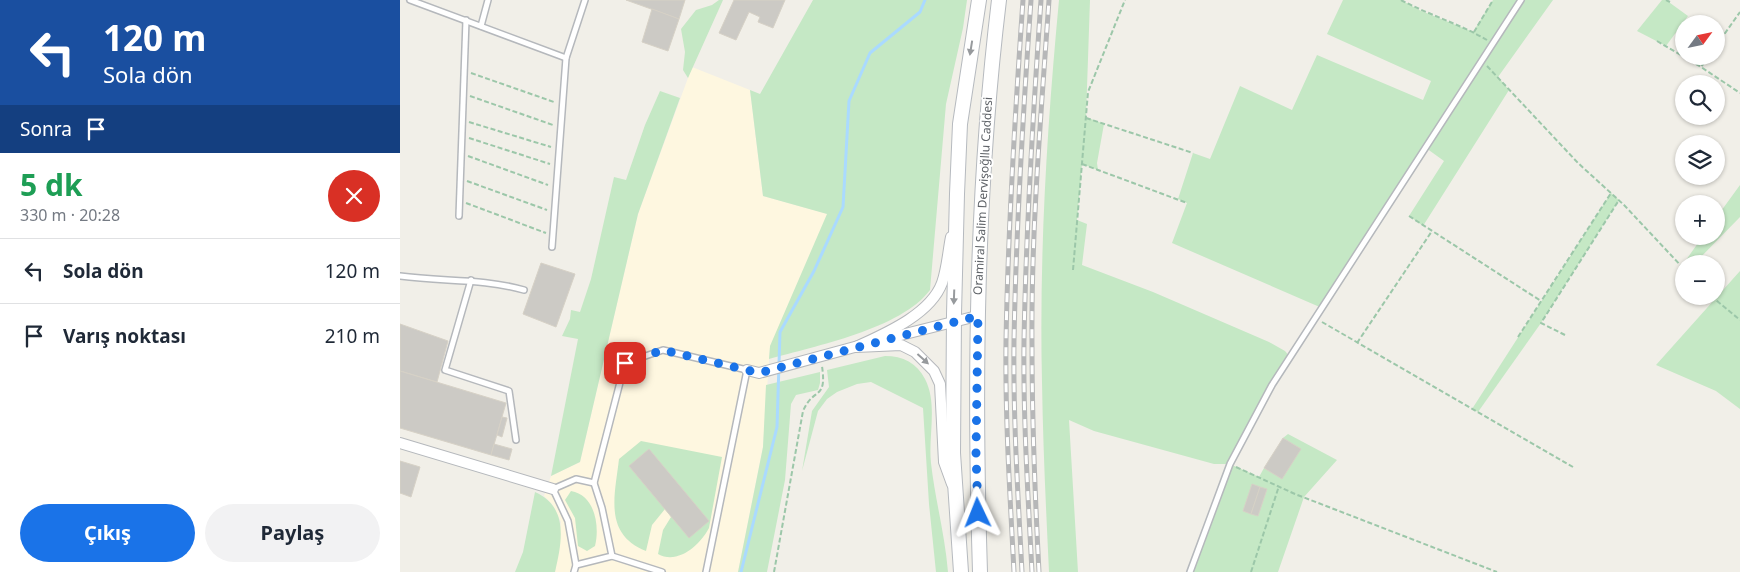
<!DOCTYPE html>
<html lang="tr">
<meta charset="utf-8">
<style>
body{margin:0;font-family:"Noto Sans",sans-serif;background:#f2f2f3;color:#1f2937;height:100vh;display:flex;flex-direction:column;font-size:19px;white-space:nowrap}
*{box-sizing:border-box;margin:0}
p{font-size:16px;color:#747a83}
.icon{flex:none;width:28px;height:28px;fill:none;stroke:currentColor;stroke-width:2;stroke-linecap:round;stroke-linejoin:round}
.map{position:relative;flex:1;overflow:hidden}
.side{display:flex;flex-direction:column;background:#fff;width:400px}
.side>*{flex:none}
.top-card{background:#1a4fa0;color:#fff;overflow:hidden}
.needle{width:32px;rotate:57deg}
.fabs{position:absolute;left:1275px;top:15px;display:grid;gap:10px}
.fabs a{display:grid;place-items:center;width:50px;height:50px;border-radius:50%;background:#fff;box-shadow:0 1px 4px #0004;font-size:25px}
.pin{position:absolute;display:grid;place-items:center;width:42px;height:42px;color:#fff;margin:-21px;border-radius:10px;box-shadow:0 2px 8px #0006}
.me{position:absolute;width:55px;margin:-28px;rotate:358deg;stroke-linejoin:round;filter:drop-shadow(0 0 4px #0008)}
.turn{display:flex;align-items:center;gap:18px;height:105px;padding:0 20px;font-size:22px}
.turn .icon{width:65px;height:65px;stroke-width:2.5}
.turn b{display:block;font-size:35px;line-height:42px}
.then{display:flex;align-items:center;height:48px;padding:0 20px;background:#0003;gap:10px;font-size:19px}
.round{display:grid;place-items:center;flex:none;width:52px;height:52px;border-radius:26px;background:#f2f2f3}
.head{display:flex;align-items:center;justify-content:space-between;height:85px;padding:0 20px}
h1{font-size:30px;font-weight:700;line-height:38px;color:#1e9e55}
.button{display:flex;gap:10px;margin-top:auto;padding:10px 20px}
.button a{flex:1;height:58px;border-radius:30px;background:#1a73e8;color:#fff;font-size:20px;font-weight:700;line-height:58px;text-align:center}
.button a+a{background:#f2f2f3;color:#1f2937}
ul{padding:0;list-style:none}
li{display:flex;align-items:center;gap:15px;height:65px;padding:0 20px;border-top:1px solid #e0e1e3}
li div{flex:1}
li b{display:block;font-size:19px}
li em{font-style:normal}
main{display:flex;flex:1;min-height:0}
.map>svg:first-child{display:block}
.commercial{fill:#fef7e0}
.green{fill:#c5e8c5}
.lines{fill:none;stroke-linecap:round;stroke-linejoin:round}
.stream{stroke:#aadaff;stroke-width:3}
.building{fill:#cccac5;stroke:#d6d1c6}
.lane-casing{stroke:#b5b8bc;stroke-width:8}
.street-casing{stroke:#b5b8bc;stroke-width:12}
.secondary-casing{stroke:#b6babf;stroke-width:16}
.path{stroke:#9cc7a9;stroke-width:2;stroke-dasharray:5 2.5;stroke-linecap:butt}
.lane{stroke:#fff;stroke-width:5}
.street{stroke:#fff;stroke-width:10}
.secondary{stroke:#fff;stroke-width:14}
.rail-casing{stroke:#b6b7b8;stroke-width:5}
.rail{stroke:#fff;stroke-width:3;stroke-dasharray:9;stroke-linecap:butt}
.oneway{fill:#979a9d}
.route{stroke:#1a73e8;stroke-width:9;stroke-dasharray:0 16.2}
.labels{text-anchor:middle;stroke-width:4;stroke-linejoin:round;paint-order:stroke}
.street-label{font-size:12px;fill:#5f6368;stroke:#fff}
</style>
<main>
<section class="side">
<div class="top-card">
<div class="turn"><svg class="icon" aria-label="left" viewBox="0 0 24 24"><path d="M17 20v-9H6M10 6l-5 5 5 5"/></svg><div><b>120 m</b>Sola dön</div></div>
<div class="then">Sonra<svg class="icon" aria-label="arrive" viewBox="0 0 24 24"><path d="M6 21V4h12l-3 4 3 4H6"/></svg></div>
</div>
<div class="head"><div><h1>5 dk</h1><p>330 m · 20:28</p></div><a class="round" style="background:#d93025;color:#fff"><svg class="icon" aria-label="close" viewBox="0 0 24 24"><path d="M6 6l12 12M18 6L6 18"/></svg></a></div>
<ul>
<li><svg class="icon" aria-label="left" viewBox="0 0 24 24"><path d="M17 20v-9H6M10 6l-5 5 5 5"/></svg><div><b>Sola dön</b></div><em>120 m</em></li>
<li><svg class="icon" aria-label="arrive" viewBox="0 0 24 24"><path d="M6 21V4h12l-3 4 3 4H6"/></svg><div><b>Varış noktası</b></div><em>210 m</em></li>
</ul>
<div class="button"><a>Çıkış</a><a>Paylaş</a></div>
</section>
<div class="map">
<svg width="1340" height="572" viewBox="0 0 1340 572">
<rect width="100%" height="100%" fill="#f1efe8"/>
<polygon class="commercial" points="292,67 350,90 363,196 428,214 370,347 363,447 338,572 155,572 161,522 152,504 144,496 151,476 180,462 238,214"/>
<g class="green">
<polygon points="319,0 323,0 288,78 283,70 285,52 281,29 296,10 312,5"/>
<path d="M413,0H567L563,28L546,104L530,290C501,329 415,346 369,359L370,346L427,214L363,196L350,90L360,94Z"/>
<path d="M659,0H690L686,117L704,124L697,163L698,170L682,164L677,220L687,224L682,265L753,292L869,342L885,351L890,357L830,464L859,477L864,468L882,478L900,449L883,438L888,434L937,460L904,497L878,572H790L829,464H814L694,431L669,420L678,572H649C646,509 643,446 642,382C639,255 647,127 659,0Z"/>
<polygon points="943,0 1001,0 1019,10 1073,32 1093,0 1153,0 1098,77 1109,90 1023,226 1009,216 1044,161 1026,148 922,308 772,243 787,203 778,199 793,153 810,159 840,86 892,110 917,55 1023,100 1031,81 927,34"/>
<polygon points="1262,0 1266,0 1288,16 1266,46 1237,31"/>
<polygon points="260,91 280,98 238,214 180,462 151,476 178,339 162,336 170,319 171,310 180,312 191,279 214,177 226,180 245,125"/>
<polygon points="1340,185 1340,217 1294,264 1284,264 1284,269 1281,267 1303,236 1316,236 1316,218"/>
<polygon points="1211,193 1219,200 1141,323 1078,412 1072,409"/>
<polygon points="1340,271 1340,409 1316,391 1256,365"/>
<path d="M485,356C503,356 517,363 525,379C538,404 528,436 531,463C535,499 545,535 548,572H536L529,504L523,408L471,382L457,384L437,392L427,399L418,411L402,471L412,411L429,387L427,370Z"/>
<polygon points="420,372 420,383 418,390 396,395 391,404 385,480 367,572 338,572 363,447 366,385"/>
<path d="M241,441L322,457L309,528C300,545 278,565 258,554L263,530L271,517L265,509L252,525L246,551C203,534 215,495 219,459Z"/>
<path d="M171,491C195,495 200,526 195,546L187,551L178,546L175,518L165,500Z"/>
<path d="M135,492C169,507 162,542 155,572H115L123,552Z"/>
</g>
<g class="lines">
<polyline class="stream" points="341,572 377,427 380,332 414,271 443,207 449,101 470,53 520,12 525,0"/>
</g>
<g class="building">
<polygon points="226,0 285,0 279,19"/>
<polygon points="334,0 385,0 373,28 358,22 360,17 349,12 336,40 319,33"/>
<polygon points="252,9 279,19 268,51 242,42"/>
<polygon points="141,263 175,274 156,327 123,314"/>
<polygon points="0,324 48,341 37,382 0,371"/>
<polygon points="0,371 106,403 91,455 0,428"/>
<polygon points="102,417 107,418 102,437 97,435"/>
<polygon points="883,438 901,449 882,479 864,468"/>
<polygon points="94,444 112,449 109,460 91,455"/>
<polygon points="249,449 309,521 289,538 229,466"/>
<polygon points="0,461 20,467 11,497 0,493"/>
<polygon points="852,484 860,487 851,514 843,511"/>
<polygon points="860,487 867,489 858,516 851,514"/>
</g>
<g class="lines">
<g class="lane-casing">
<g id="lane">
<polyline points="10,0 166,58"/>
<polyline points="81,26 88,0"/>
<polyline points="59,216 66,20"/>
<polyline points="152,247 166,58 185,0"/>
<path d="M0,276C43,282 81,278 124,290"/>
<polyline points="71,280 45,370 109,391 116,440"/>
<polyline points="212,556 262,572"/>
<polyline points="176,565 212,556 202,508 194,483"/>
<polyline points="174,572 176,565 168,521 153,489 176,479 194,483 225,363 263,350 347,370 306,572"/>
<polyline points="790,572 830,464 872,385 1121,0"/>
</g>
</g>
<g class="street-casing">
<g id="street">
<path d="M551,237C548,252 547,269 542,283C530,315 484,334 456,347L501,345L515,352L534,371L540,384L544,462L552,484"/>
<polyline points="481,340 577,316"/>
<polyline points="347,370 359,373 462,345"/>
<polyline points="0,443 153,489"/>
</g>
</g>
<g class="secondary-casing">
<g id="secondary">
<polyline points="561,572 553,453 554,314 557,194 560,124 579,0"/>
<path d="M580,572C574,381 576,190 599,0"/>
</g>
</g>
<g class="path">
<path d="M1001,0C1029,15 1060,24 1087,40"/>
<polyline points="1266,0 1270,2"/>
<polyline points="1074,32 1093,0"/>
<polyline points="1257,41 1301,67"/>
<polyline points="1316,46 1340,12"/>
<polyline points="1309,56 1301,67 1340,93"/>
<polyline points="1087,66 1178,163 1224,205 1284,269"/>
<polyline points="71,73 154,102"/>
<polyline points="70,96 153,125"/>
<polyline points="686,118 793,153"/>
<polyline points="69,122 151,147"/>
<polyline points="69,138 150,164"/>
<polyline points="68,156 148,185"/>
<polyline points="682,164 787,203"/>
<polyline points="67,181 147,210"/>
<polyline points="66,203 146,233"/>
<polyline points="1009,216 1141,301"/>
<polyline points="673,270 688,92 725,0"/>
<polyline points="1311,296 1340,320"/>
<polyline points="922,322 1173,467"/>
<polyline points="1165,335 1141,323 1219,200"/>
<polyline points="1118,337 1211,193"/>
<polyline points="957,343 1032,231"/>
<polyline points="836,467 895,494 1097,572"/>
<path d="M374,572L403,411C414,386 427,401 422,366"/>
<polyline points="851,572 879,486"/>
</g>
<use href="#lane" class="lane"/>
<use href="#street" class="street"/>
<use href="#secondary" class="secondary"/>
<g class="rail-casing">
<g id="rail">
<path d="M614,572C610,495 605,418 606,341C608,227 615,114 623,0"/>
<path d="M622,572C618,495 613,418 614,341C616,227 623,114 631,0"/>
<path d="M632,572C628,495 623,418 624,341C626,227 633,114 641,0"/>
<path d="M639,572C635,496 632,421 632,345C631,230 641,115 649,0"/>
</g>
</g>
<use href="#rail" class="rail"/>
</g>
<defs><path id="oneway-solid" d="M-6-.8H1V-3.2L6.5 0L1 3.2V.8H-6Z" transform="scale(1.25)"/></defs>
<g class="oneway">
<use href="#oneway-solid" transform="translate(571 48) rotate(99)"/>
<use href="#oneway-solid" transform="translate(554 297) rotate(92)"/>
<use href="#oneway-solid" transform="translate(523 359) rotate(42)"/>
</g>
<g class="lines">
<polyline class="route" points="225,363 263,350 359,373 578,316 576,454 578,513"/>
</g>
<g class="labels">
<g class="street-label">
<text transform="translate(583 196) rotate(-87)" y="4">Oramiral Salim Dervişoğllu Caddesi</text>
</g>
</g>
</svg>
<div class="fabs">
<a><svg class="needle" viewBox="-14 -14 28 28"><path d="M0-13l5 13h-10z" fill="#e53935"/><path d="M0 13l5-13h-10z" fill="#747a83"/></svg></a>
<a><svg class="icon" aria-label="search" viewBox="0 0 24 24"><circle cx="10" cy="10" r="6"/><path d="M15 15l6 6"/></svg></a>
<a><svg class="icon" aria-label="layers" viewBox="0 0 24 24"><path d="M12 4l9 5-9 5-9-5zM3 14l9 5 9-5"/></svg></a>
<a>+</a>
<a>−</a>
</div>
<div class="pin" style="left:225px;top:363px;background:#d93025"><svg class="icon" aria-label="arrive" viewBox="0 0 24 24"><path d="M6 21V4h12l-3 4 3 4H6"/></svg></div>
<svg class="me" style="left:578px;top:513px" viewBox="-20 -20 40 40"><path d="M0-17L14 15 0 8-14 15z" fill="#1a73e8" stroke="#fff" stroke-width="4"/></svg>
</div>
</main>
